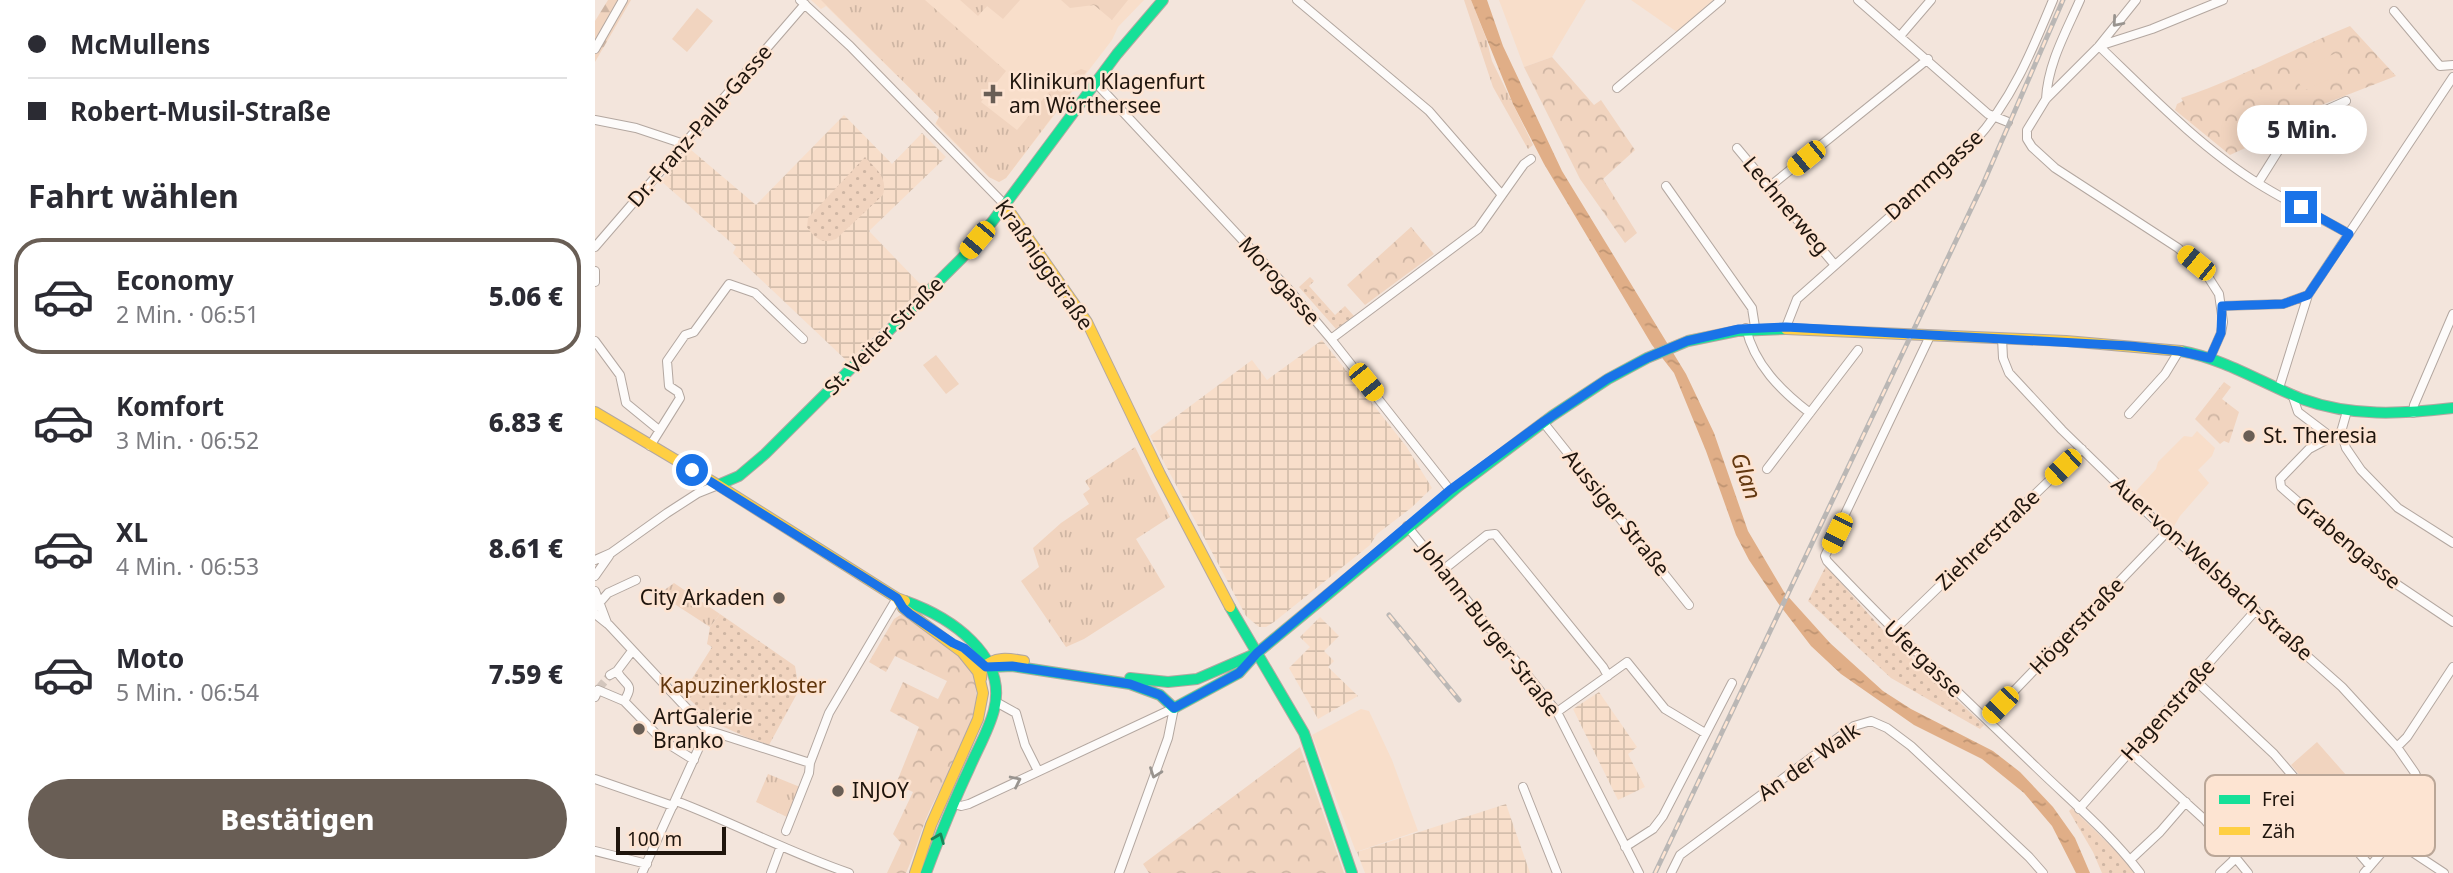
<!DOCTYPE html>
<html lang="de">
<meta charset="utf-8">
<style>
body{margin:0;font-family:"Noto Sans",sans-serif;background:#f2f2f3;color:#2b2b33;height:100vh;display:flex;flex-direction:column;font-size:26px;white-space:nowrap}
*{box-sizing:border-box;margin:0}
p{font-size:23px;color:#7c7c81}
.icon{flex:none;width:38px;height:38px;fill:none;stroke:currentColor;stroke-width:2;stroke-linecap:round;stroke-linejoin:round}
.map{position:relative;flex:1;overflow:hidden}
.drawer{display:flex;flex-direction:column;background:#fff;width:595px}
.drawer>*{flex:none}
.hud{display:grid;align-content:center;height:154px;padding:0 28px;background:#fff}
.scale{position:absolute;left:21px;bottom:18px;width:110px;box-sizing:border-box;padding-left:7px;border:4px solid #1f150d;border-top:0;font-size:19px;line-height:24px;white-space:nowrap;color:#1f150d;-webkit-text-stroke:5px #fde4d2;paint-order:stroke}
.end{position:absolute;width:32px;height:32px;margin:-16px;border:9px solid #1a73e8;background:#fff;box-shadow:0 0 0 4px #fff}
.from{border-radius:50%}
.bubble{position:absolute;height:49px;border-radius:24px;background:#fff;box-shadow:0 4px 18px #0003;font-size:23px;font-weight:800;line-height:49px;text-align:center}
.car{position:absolute;width:21px;height:42px;margin:-21px -10px;border-radius:9px;box-shadow:0 0 5px 2px #0007;background:linear-gradient(#f5c518 24%,#345 0 40%,#f5c518 0 76%,#345 0 86%,#f5c518 0)}
.hud b{display:flex;align-items:center;gap:24px;height:66px;font-size:26px}
.hud b+b{border-top:2px solid #e1e1e2}
.hud i{width:18px;height:18px;background:#2b2b33}
ul{padding:0;list-style:none}
li{display:flex;align-items:center;gap:21px;height:116px;margin:0 14px 10px;padding:0 14px;border:4px solid transparent;border-radius:28px}
li div{flex:1}
li b{display:block;font-size:26px}
li em{font-style:normal;font-weight:800}
li.on{border-color:#695e55}
li>.icon{width:63px;height:63px;stroke-width:1.5}
h2{padding:0 28px;font-size:32px;line-height:84px}
.button{display:flex;gap:14px;margin-top:auto;padding:14px 28px}
.button a{flex:1;height:80px;border-radius:42px;background:#695e55;color:#fff;font-size:28px;font-weight:800;line-height:80px;text-align:center}
main{display:flex;flex:1;min-height:0}
.map>svg:first-child{display:block}
.built{fill:#f8deca}
.industrial{fill:url(#industrial-grid)}
.grass{fill:url(#grass-tufts)}
.forest{fill:url(#forest-firs)}
.park{fill:url(#park-crowns)}
.garden{fill:url(#garden-dots)}
.pitch{fill:#f1d4bf}
.water{fill:url(#water-ripples)}
.lines{fill:none;stroke-linecap:round;stroke-linejoin:round}
.street-tunnel{stroke:#d3c6bd;stroke-width:8;stroke-dasharray:8 4;stroke-linecap:butt}
.street-casing{stroke:#b3a7a0;stroke-width:10}
.fast-casing{stroke:#b3a7a0;stroke-width:12}
.slow-casing{stroke:#b3a7a0;stroke-width:12}
.street{stroke:#fdfbfa;stroke-width:8}
.fast{stroke:#16e098;stroke-width:10}
.slow{stroke:#ffcf43;stroke-width:10}
.rail-casing{stroke:#bab7b5;stroke-width:5}
.rail{stroke:#fde4d2;stroke-width:2.5;stroke-dasharray:8;stroke-linecap:butt}
.oneway{stroke:#99948f}
.oneway2{stroke:#1a8559}
.route{stroke:#1a73e8;stroke-width:9}
.poi-dot{fill:#695e55;stroke:#fde4d2;stroke-width:2.5}
.labels{text-anchor:middle;stroke-width:5;stroke-linejoin:round;paint-order:stroke}
.poi-label{font-size:21px;fill:#1f150d;stroke:#fde4d2;text-anchor:start}
.street-label{font-size:21px;fill:#1f150d;stroke:#fde4d2}
.park-label{font-size:21px;fill:#60350c;stroke:#fde4d2}
.water-label{font-size:23px;font-style:italic;fill:#643911;stroke:#fde4d2}
.key{fill:#fde4d2;stroke:#baa697;stroke-width:2}
.key-label{font-size:19px;fill:#1f150d}
</style>
<main>
<section class="drawer">
<div class="hud">
<b><i class="from"></i>McMullens</b>
<b><i></i>Robert-Musil-Straße</b>
</div>
<h2>Fahrt wählen</h2>
<ul>
<li class="on"><svg class="icon" aria-label="car" viewBox="0 0 24 24"><path d="M5 17H2v-5l4-1 3-4h7l3 4 3 1v5h-3M9 17h6M6 11h13"/><circle cx="7" cy="17" r="2"/><circle cx="17" cy="17" r="2"/></svg><div><b>Economy</b><p>2 Min. · 06:51</p></div><em>5.06 €</em></li>
<li><svg class="icon" aria-label="car" viewBox="0 0 24 24"><path d="M5 17H2v-5l4-1 3-4h7l3 4 3 1v5h-3M9 17h6M6 11h13"/><circle cx="7" cy="17" r="2"/><circle cx="17" cy="17" r="2"/></svg><div><b>Komfort</b><p>3 Min. · 06:52</p></div><em>6.83 €</em></li>
<li><svg class="icon" aria-label="car" viewBox="0 0 24 24"><path d="M5 17H2v-5l4-1 3-4h7l3 4 3 1v5h-3M9 17h6M6 11h13"/><circle cx="7" cy="17" r="2"/><circle cx="17" cy="17" r="2"/></svg><div><b>XL</b><p>4 Min. · 06:53</p></div><em>8.61 €</em></li>
<li><svg class="icon" aria-label="car" viewBox="0 0 24 24"><path d="M5 17H2v-5l4-1 3-4h7l3 4 3 1v5h-3M9 17h6M6 11h13"/><circle cx="7" cy="17" r="2"/><circle cx="17" cy="17" r="2"/></svg><div><b>Moto</b><p>5 Min. · 06:54</p></div><em>7.59 €</em></li>
</ul>
<div class="button"><a>Bestätigen</a></div>
</section>
<div class="map">
<svg width="1858" height="873" viewBox="0 0 1858 873">
<defs>
<pattern id="industrial-grid" width="8" height="8" patternUnits="userSpaceOnUse" patternTransform="scale(1.75)"><rect width="8" height="8" fill="#f8deca"/><path d="M0 4h8M4 0v8" fill="none" stroke="#d4beac"/></pattern>
<pattern id="grass-tufts" width="24" height="20" patternUnits="userSpaceOnUse" patternTransform="scale(1.75)"><rect width="24" height="20" fill="#f1d4bf"/><path d="M3 7l-1-3M5 7V3M7 7l1-3M15 17l-1-3M17 17v-4M19 17l1-3" fill="none" stroke="#ceb5a3"/></pattern>
<pattern id="forest-firs" width="22" height="20" patternUnits="userSpaceOnUse" patternTransform="scale(1.75)"><rect width="22" height="20" fill="#f1d4bf"/><path d="M5 1l3.5 6h-7zM16 11l3.5 6h-7z" fill="#ceb5a3"/></pattern>
<pattern id="park-crowns" width="20" height="18" patternUnits="userSpaceOnUse" patternTransform="scale(1.75)"><rect width="20" height="18" fill="#f1d4bf"/><path d="M2 6a3 3 0 1 1 6 0M12 15a3 3 0 1 1 6 0" fill="none" stroke="#ceb5a3"/></pattern>
<pattern id="garden-dots" width="8" height="8" patternUnits="userSpaceOnUse" patternTransform="scale(1.75)"><rect width="8" height="8" fill="#f1d4bf"/><path d="M2 2h.1M6 6h.1" fill="none" stroke="#ceb5a3" stroke-width="1.8" stroke-linecap="round"/></pattern>
<pattern id="water-ripples" width="26" height="14" patternUnits="userSpaceOnUse" patternTransform="scale(1.75)"><rect width="26" height="14" fill="#e0ae87"/><path d="M2 4q2-2 4 0t4 0M15 11q2-2 4 0t4 0" fill="none" stroke="#c09573"/></pattern>
</defs>
<rect width="100%" height="100%" fill="#f3e5dc"/>
<!-- built -->
<path class="built" d="M216 0H549L523 27 517 40 411 178 404 182 394 177 340 124 344 117 231 6 226 9Z
M904 0H991L957 57 929 67Z
M1036 0H1118L1082 32Z
M1602 431 1620 448 1617 456 1603 470 1614 483 1585 516 1578 528 1541 491 1561 469 1563 462 1589 436 1597 437Z
M766 709 774 711 797 760 823 831 761 852 717 735Z"/>
<!-- industrial -->
<path class="industrial" d="M249 115 297 164 327 133 351 157 274 231 328 287 253 362 138 253 141 247 66 181 95 149 161 205Z
M727 340 811 446 837 488 816 508 782 534 775 545 679 622 671 627H664L651 616 555 436 657 360 672 380Z
M725 617 744 636 729 651 739 661 733 667 763 696 723 719 694 668 715 647 705 637Z
M1004 692 1042 747 1033 754 1050 787 1023 800 978 709Z
M911 804 935 873H770L762 852Z"/>
<!-- grass -->
<path class="grass" d="M226 0H330L411 71 386 102 422 130 463 81 486 69 492 71 411 178 404 182 394 177 341 123 344 117Z
M365 0H425L408 19 392 6 383 16Z
M869 0H876L891 38 897 61 938 145 933 149 898 87Z
M540 447 575 517 541 539 570 587 489 639 471 647 426 581 444 567 438 548 466 523 494 504 488 494 495 489 490 481Z
M79 583 125 614 115 627 64 594Z
M173 774 205 787 192 817 161 802Z"/>
<!-- forest -->
<path class="forest" d="M13 0H36L0 62V21Z"/>
<!-- park -->
<path class="park" d="M466 0H533L517 20 499 5 475 8Z
M1755 26 1801 76 1698 116 1685 132 1635 155 1580 110 1582 104 1588 101 1586 98C1644 79 1698 49 1755 26Z
M957 57 999 105 1006 100 1040 150 1008 179 1042 233 1030 243 985 179 929 67Z
M816 227 839 254 770 305 752 285Z
M1629 382 1636 387 1627 399 1644 412 1634 443 1629 441 1625 444 1600 419Z
M307 614C323 624 366 653 375 667 399 703 349 778 334 812 325 832 320 853 311 873H292L306 843 298 834 318 792 301 784 324 727 295 711 308 682 343 699 352 681 300 656 291 672 274 662 299 619Z
M705 747 749 873H554L548 864Z"/>
<!-- garden -->
<path class="garden" d="M270 157C281 169 293 177 288 195L241 239C227 244 220 239 212 227L213 218Z
M715 277 719 281 714 286 740 315 750 306 759 316 741 329 704 287Z
M1231 566 1294 637 1389 725 1385 729 1296 678 1213 601Z
M125 614 200 666 204 690 174 745 153 738 118 722 88 693 117 647 112 644 115 627Z
M1477 808 1530 860 1540 873H1507L1498 852 1474 811Z"/>
<!-- pitch -->
<path class="pitch" d="M102 8 118 21 92 52 77 39Z
M1741 53 1750 72 1708 91 1699 72Z
M341 355 364 384 351 394 328 365Z
M1722 742 1759 784 1732 807 1696 765Z"/>
<!-- water -->
<path class="water" d="M876 0H892L908 46 967 171 1091 374 1119 433 1153 531 1189 592 1235 643 1288 691 1316 709 1398 751 1425 772 1458 807 1480 838 1495 873H1481L1457 826 1429 793 1387 759 1319 725 1246 674 1216 646 1183 603 1154 560 1141 535 1111 451 1079 373 1057 345 949 164 918 104Z"/>
<g class="lines">
<!-- street-tunnel -->
<path class="street-tunnel" d="M4 688 15 675"/>
<defs>
<path id="street" d="M205 0 255 46 410 205
M702 0 834 111 907 195 883 229 736 339
M1263 0 1393 114 1413 122
M1799 11 1845 66 1858 65
M1306 35 1336 0
M1504 46C1553 93 1606 148 1664 184 1693 202 1724 217 1754 234
M1504 46 1541 0
M0 49 28 0
M501 83 696 292 736 339 855 490
M1022 88 1126 0
M1451 99C1453 63 1471 32 1485 0
M0 120 41 128 89 144
M1142 148 1239 264
M1663 183 1700 124 1751 101
M1071 186 1157 308 1160 327
M1174 187 1333 59
M907 195 929 164 936 159
M0 247 210 4
M0 271V282
M1627 306 1688 304 1713 295
M1191 327 1202 299 1378 143C1416 102 1437 51 1458 0
M1151 328C1159 364 1186 391 1215 413
M1335 336 1230 556 1232 561C1299 632 1370 699 1441 767 1476 801 1516 834 1545 873
M1407 338 1408 358 1414 373 1467 430 1572 532 1747 687 1802 747 1820 773 1828 792 1825 808 1769 873
M0 341 25 375 31 403 64 430
M1615 358 1626 333 1628 322 1624 294 1610 272 1583 248 1460 168 1437 147 1432 139V130L1451 99 1504 46 1557 29 1628 0
M1684 388 1713 295 1858 77
M1697 394 1703 412 1736 437
M1752 411 1746 432 1751 448 1766 470 1803 508 1858 543
M1818 413 1819 405 1858 314
M1534 414 1570 374 1584 351
M948 422 1094 605
M1746 432 1714 449 1685 479 1686 487 1785 573 1858 622
M55 446 85 398 83 392 74 386 72 361 90 335 99 332 134 284 160 293 208 339
M1172 469 1263 350
M812 526 962 712 1044 873
M0 560 16 553 72 513 103 493 123 485
M848 570 892 535 900 534 1008 667 1013 676
M0 576 14 556
M0 591 12 623
M0 608 13 593 41 580
M0 614 14 625 112 730 215 763
M1298 631 1487 449
M22 671C29 686 41 682 29 701
M15 675 22 671 37 651
M1600 680 1679 754 1775 866
M0 697 3 690 29 701
M29 701 67 740 99 760
M401 702 421 713 430 745 443 771
M962 712 1032 662 1070 709 1110 733
M1392 719 1572 532
M1802 747 1812 737 1858 667
M1535 752 1610 820 1653 873
M0 779 78 806
M928 787 962 873
M81 801C139 823 195 853 254 873
M359 804 366 806 374 804 579 708
M1484 809 1661 610
M191 831 214 773 215 763 234 713 302 598
M1799 840 1849 873
M1030 847 1058 829 1068 816 1137 683
M0 851 52 864
M1535 860 1565 832 1591 802
M47 873 112 730
M176 873 186 846
M524 873 573 738 579 708
M1076 873 1085 855 1259 726 1276 721 1292 728 1316 746 1434 857 1448 873
M1625 873 1641 858"/>
<path id="fast" d="M1586 351C1630 359 1667 383 1707 399 1756 417 1807 414 1858 408
M123 485 144 476 170 454 367 258 397 222 522 54 568 0
M310 601C355 617 413 655 399 710 394 730 382 750 374 769 358 803 344 838 331 873
M635 607 709 733 757 873
M397 667 417 666 535 684 565 695 579 708 644 673 662 653 864 486 957 416 1013 379 1052 358 1093 341 1142 331 1191 329
M535 678 573 682 602 679 662 653"/>
<path id="slow" d="M410 205 492 322 565 474 635 607
M1191 329 1471 341 1586 351
M0 412 123 485 302 598 310 601
M302 598 308 608 367 652 383 672 388 693 383 719 336 825 320 873
M386 679 387 668C400 656 413 658 429 661"/>
</defs>
<!-- street casing -->
<use href="#street" class="street-casing"/>
<!-- fast casing -->
<use href="#fast" class="fast-casing"/>
<!-- slow casing -->
<use href="#slow" class="slow-casing"/>
<!-- street -->
<use href="#street" class="street"/>
<!-- fast -->
<use href="#fast" class="fast"/>
<!-- slow -->
<use href="#slow" class="slow"/>
<defs>
<path id="rail" d="M794 615 864 700
M1060 873 1388 184 1468 0"/>
</defs>
<!-- rail casing -->
<use href="#rail" class="rail-casing"/>
<!-- rail -->
<use href="#rail" class="rail"/>
</g>
<!-- one-way arrows -->
<defs><path id="oneway-chevron" d="M-2-3.5L2.5 0L-2 3.5" fill="none" stroke-width="1.6" stroke-linecap="round" stroke-linejoin="round" transform="scale(1.75)"/></defs>
<g class="oneway">
<use href="#oneway-chevron" transform="translate(1522 22) rotate(131)"/>
<use href="#oneway-chevron" transform="translate(560 773) rotate(110)"/>
<use href="#oneway-chevron" transform="translate(421 781) rotate(-26)"/>
</g>
<use class="oneway2" href="#oneway-chevron" transform="translate(344 838) rotate(-68)"/>
<g class="lines">
<!-- route -->
<path class="route" d="M97 470 302 598 308 608 315 614 358 643 369 648 391 667 417 666 535 684 565 695 579 708 644 673 662 653 855 490 948 422 1012 379 1052 358 1092 341 1144 329 1191 327 1535 346 1584 351 1615 358 1626 333 1627 306 1688 304 1713 295 1754 234 1706 207"/>
</g>
<!-- markers -->
<g class="poi-dot">
<path d="M394.5 83.5h7v7h7v7h-7v7h-7v-7h-7v-7h7z"/>
<circle cx="1654" cy="436" r="7"/>
<circle cx="184" cy="598" r="7"/>
<circle cx="44" cy="729" r="7"/>
<circle cx="243" cy="791" r="7"/>
</g>
<g class="labels">
<!-- poi labels -->
<g class="poi-label">
<text x="414" y="89">Klinikum Klagenfurt<tspan x="414" dy="24">am Wörthersee</tspan></text>
<text x="1668" y="443">St. Theresia</text>
<text x="170" y="605" text-anchor="end">City Arkaden</text>
<text x="58" y="724">ArtGalerie<tspan x="58" dy="24">Branko</tspan></text>
<text x="257" y="798">INJOY</text>
</g>
<!-- street labels -->
<g class="street-label">
<text transform="translate(105 126) rotate(-49)" y="7">Dr.-Franz-Palla-Gasse</text>
<text transform="translate(1339 175) rotate(-42)" y="7">Dammgasse</text>
<text transform="translate(1191 206) rotate(50)" y="7">Lechnerweg</text>
<text transform="translate(449 265) rotate(55)" y="7">Kraßniggstraße</text>
<text transform="translate(684 281) rotate(48)" y="7">Morogasse</text>
<text transform="translate(289 336) rotate(-45)" y="7">St. Veiter Straße</text>
<text transform="translate(1021 513) rotate(51)" y="7">Aussiger Straße</text>
<text transform="translate(1393 540) rotate(-44)" y="7">Ziehrerstraße</text>
<text transform="translate(1753 543) rotate(40)" y="7">Grabengasse</text>
<text transform="translate(1617 569) rotate(42)" y="7">Auer-von-Welsbach-Straße</text>
<text transform="translate(1482 626) rotate(-46)" y="7">Högerstraße</text>
<text transform="translate(894 629) rotate(52)" y="7">Johann-Burger-Straße</text>
<text transform="translate(1328 659) rotate(44)" y="7">Ufergasse</text>
<text transform="translate(1573 710) rotate(-48)" y="7">Hagenstraße</text>
<text transform="translate(1214 762) rotate(-35)" y="7">An der Walk</text>
</g>
<!-- park labels -->
<g class="park-label">
<text x="148" y="693">Kapuzinerkloster</text>
</g>
<!-- water labels -->
<g class="water-label">
<text transform="translate(1151 476) rotate(70)" y="8">Glan</text>
</g>
</g>
<!-- legend -->
<rect x="1610" y="775" width="230" height="81" rx="10" class="key"/>
<rect x="1624" y="795" width="31" height="9" fill="#16e098"/>
<rect x="1624" y="827" width="31" height="8" fill="#ffcf43"/>
<g class="key-label">
<text x="1667" y="806">Frei</text>
<text x="1667" y="838">Zäh</text>
</g>
</svg>
<div class="scale">100 m</div>
<i class="end from" style="left:97px;top:470px"></i>
<i class="end" style="left:1706px;top:207px"></i>
<div class="bubble" style="left:1642px;top:105px;width:130px">5 Min.</div>
<i class="car" style="left:1211px;top:158px;rotate:231deg"></i>
<i class="car" style="left:382px;top:240px;rotate:220deg"></i>
<i class="car" style="left:1601px;top:263px;rotate:309deg"></i>
<i class="car" style="left:771px;top:382px;rotate:141deg"></i>
<i class="car" style="left:1468px;top:467px;rotate:226deg"></i>
<i class="car" style="left:1242px;top:533px;rotate:206deg"></i>
<i class="car" style="left:1405px;top:705px;rotate:224deg"></i>
</div>
</main>
